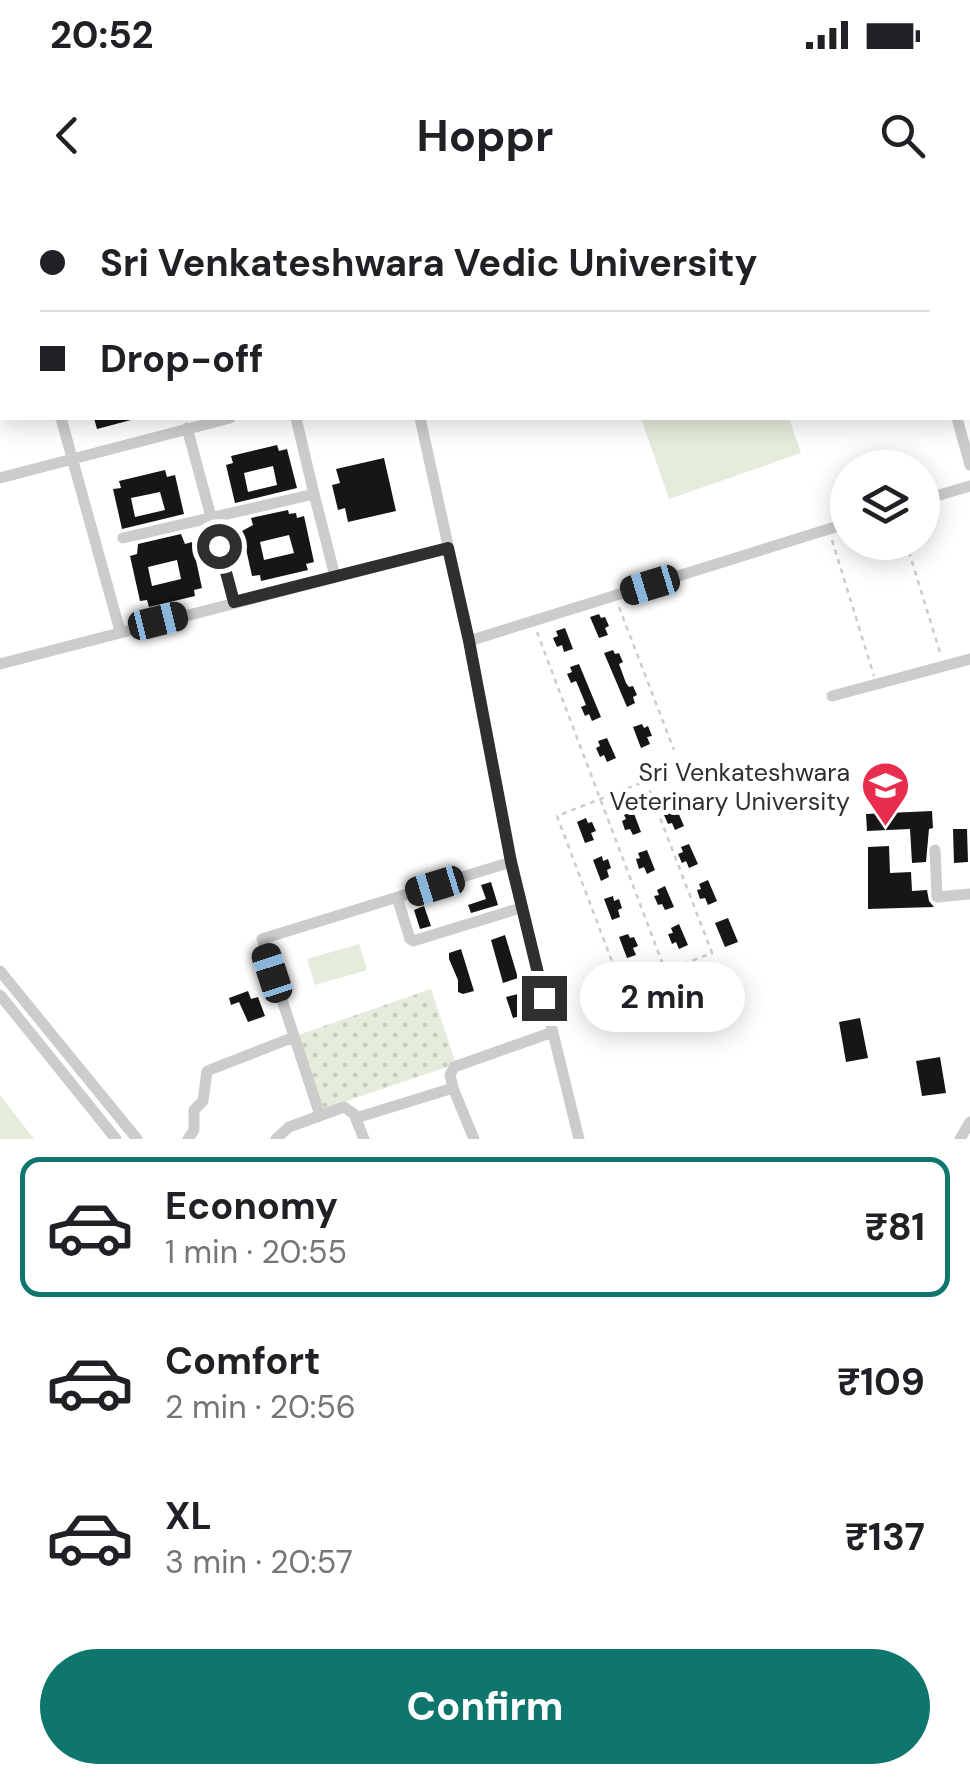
<!DOCTYPE html>
<meta charset="utf-8">
<style>
body{margin:0;font-family:"DM Sans",sans-serif;background:#f2f2f2;color:#202124;height:100vh;display:flex;flex-direction:column;font-size:38px;white-space:nowrap}
*{box-sizing:border-box;margin:0}
p{font-size:32px;color:#757577}
.icon{flex:none;width:55px;height:55px;fill:none;stroke:currentColor;stroke-width:2;stroke-linecap:round;stroke-linejoin:round}
.map{position:relative;height:939px;overflow:hidden}
.sheet{display:flex;flex-direction:column;background:#fff;flex:1}
.sheet>*{flex:none}
.top-card{position:absolute;left:0px;top:0px;width:970px;height:220px;box-shadow:0 5px 25px #0003;display:grid;align-content:center;height:220px;padding:0 40px;background:#fff}
.buttons{position:absolute;left:830px;top:250px;display:grid;gap:20px}
.buttons a{display:grid;place-items:center;width:110px;height:110px;border-radius:50%;background:#fff;box-shadow:0 5px 25px #0003;font-size:50px}
.end{position:absolute;width:45px;height:45px;margin:-22px;border:12px solid #2f2f2f;background:#fff;box-shadow:0 0 0 5px #fff}
.from{border-radius:50%}
.bubble{position:absolute;height:70px;border-radius:35px;background:#fff;box-shadow:0 5px 25px #0003;font-size:32px;font-weight:700;line-height:70px;text-align:center}
.car{position:absolute;width:30px;height:60px;margin:-30px -15px;border-radius:12px;box-shadow:0 0 8px 2px #0007;background:linear-gradient(#222 24%,#8ab4d8 0 40%,#222 0 76%,#8ab4d8 0 86%,#222 0)}
.top-card b{display:flex;align-items:center;gap:35px;height:95px;font-size:38px}
.top-card b+b{border-top:2px solid #e0e0e0}
.top-card i{width:25px;height:25px;background:#202124}
ul{padding:18px 0 0;list-style:none}
li{display:flex;align-items:center;gap:30px;height:140px;margin:0 20px 15px;padding:0 20px;border:5px solid transparent;border-radius:20px}
li div{flex:1}
li b{display:block;font-size:38px}
li em{font-style:normal;font-weight:700}
li.current{border-color:#0f766e}
li>.icon{width:90px;height:90px;stroke-width:1.5}
.cta{display:flex;gap:20px;margin-top:auto;padding:20px 40px}
.cta a{flex:1;height:115px;border-radius:60px;background:#0f766e;color:#fff;font-size:40px;font-weight:700;line-height:115px;text-align:center}
.status{display:flex;justify-content:space-between;align-items:center;height:70px;padding:0 50px;background:#fff;direction:ltr}
.status svg{height:28px;fill:currentColor}
header{display:flex;justify-content:space-between;align-items:center;height:130px;padding:0 40px;background:#fff;font-size:45px;font-weight:700}
.map>svg:first-child{display:block}
.grass{fill:#e6ecdc}
.park{fill:url(#park-dots)}
.building{fill:#161616;fill-rule:evenodd}
.lines{fill:none;stroke-linecap:round;stroke-linejoin:round}
.path{stroke:#ccc;stroke-width:2.5;stroke-dasharray:5 5;stroke-linecap:butt}
.minor{stroke:#ccc;stroke-width:11}
.route{stroke:#2f2f2f;stroke-width:12}
.labels{text-anchor:middle;stroke-width:10;stroke-linejoin:round;paint-order:stroke}
.poi-label{font-size:25px;fill:#2f2f2f;stroke:#fff;text-anchor:end}
</style>
<div class="status"><b>20:52</b><svg viewBox="0 0 49 12"><path d="M0 12V9h3v3zM5 12V6h3v6zM10 12V3h3v9zM15 12V0h3v12zM26 1h20v11H26zM47 4h2v5h-2z"/></svg></div>
<header><svg class="icon" aria-label="back" viewBox="0 0 24 24"><path d="M15 5l-7 7 7 7"/></svg>Hoppr<svg class="icon" aria-label="search" viewBox="0 0 24 24"><circle cx="10" cy="10" r="6"/><path d="M15 15l6 6"/></svg></header>
<div class="map">
<svg width="970" height="939" viewBox="0 0 970 939">
<defs>
<pattern id="park-dots" width="8" height="8" patternUnits="userSpaceOnUse" patternTransform="scale(2.5)"><rect width="8" height="8" fill="#e6ecdc"/><path d="M2 2h.1M6 6h.1" fill="none" stroke="#c6cbbd" stroke-width="1.8" stroke-linecap="round"/></pattern>
</defs>
<rect width="100%" height="100%" fill="#fff"/>
<!-- grass -->
<path class="grass" d="M641 218H789L801 253 669 299Z
M359 744 367 770 315 785 307 759Z
M0 895 34 939H0Z"/>
<!-- park -->
<path class="park" d="M431 789 456 864 323 909 298 835Z"/>
<!-- building -->
<path class="building" d="M94 218H130L131 220 97 229Z
M277 245 279 251 287 249 297 288 235 303 226 265 233 263 231 256ZM273 266 277 285 248 292 244 273Z
M384 258 396 311 348 322 345 308 338 310 332 285 340 283 336 269Z
M165 270 167 277 175 275 184 314 122 329 113 289 121 288 119 281ZM160 292 165 310 135 317 131 298Z
M288 310 289 314 296 313 297 318 304 316 314 362 306 364 308 370 261 381 260 375 252 376 242 331 253 325 251 318ZM289 335 294 353 264 360 260 342Z
M181 334 185 344 192 342 202 388 194 390 195 396 149 407 147 400 140 401 130 356 137 354 138 344ZM177 360 181 379 152 386 148 367Z
M599 414 601 418 605 417 609 426 605 428 608 435 599 438 590 417Z
M565 428 573 449 564 452 562 445 557 447 553 438 558 436 556 431Z
M613 450 615 454 619 453 623 462 619 464 626 483 629 487 633 486 637 495 633 497 635 503 627 507 604 453Z
M579 464 601 517 592 521 589 514 585 516 581 507 586 505 579 488 576 481 571 483 567 474 572 472 570 467Z
M642 524 644 528 648 526 652 536 647 537 650 544 641 548 633 527Z
M607 538 616 558 607 562 604 555 600 557 596 548 600 546 598 541Z
M675 605 684 626 675 630 672 623 668 624 664 615 669 614 667 609Z
M633 611 641 632 633 635 630 629 625 630 622 621 626 619 624 615Z
M932 611 933 628 929 629 926 662 912 663 910 629 867 631 866 614Z
M586 618 588 623 592 622 596 631 591 633 594 640 585 643 577 622Z
M953 629H967L968 662 954 663Z
M689 644 698 664 689 668 686 661 682 663 678 654 683 652 681 647Z
M889 646 890 673 911 672 912 691 927 690 929 701 934 707 868 709V647Z
M647 650 655 670 647 674 644 667 639 669 636 659 640 658 638 653Z
M602 656 603 661 608 659 611 668 607 670 609 677 601 681 593 660Z
M708 680 717 701 708 705 705 698 700 699 697 690 701 689 699 684Z
M491 682 498 705 471 713 468 705 486 699 481 685Z
M665 686 674 707 665 710 662 704 658 705 654 696 659 695 657 690Z
M613 696 614 701 619 699 622 708 618 710 620 717 612 720 604 699Z
M424 706 431 726 420 729 414 710Z
M728 718 738 742 725 747 715 723Z
M679 724 688 745 679 749 676 742 672 744 668 734 673 733 671 728Z
M628 734 630 738 634 737 638 746 633 748 636 755 627 758 619 737Z
M505 735 518 778 503 783 491 740Z
M461 749 474 791 463 794 458 792V780L449 759V753Z
M248 791 251 799 258 797 265 816 248 822 239 802 231 805 229 798Z
M518 794 524 815 513 818 506 797Z
M860 818 868 858 846 862 839 822Z
M940 857 946 893 922 896 916 861Z"/>
<g class="lines">
<!-- path -->
<path class="path" d="M832 340 874 476
M906 342 941 456
M619 407 674 550
M537 432 665 770
M646 581 712 753 622 788 557 616Z"/>
<!-- minor -->
<path class="minor" d="M0 0 2 8
M371 0 372 2
M897 0 898 2
M264 2 273 0
M968 19 970 18
M0 77 2 76
M61 218 120 431
M420 218 469 441 511 662 579 939
M957 218 970 265
M187 228 234 402
M0 278 230 218
M314 294 335 376
M922 300 970 286
M123 338 314 294 296 218
M469 441 848 323
M0 464 448 348
M832 496 970 459
M935 650 937 697 970 694
M397 697 410 739 413 741 514 710
M0 771 137 939
M0 795 116 939
M453 888 450 875 454 867 553 832
M320 915 262 739 511 662
M356 918 453 888 474 939
M188 939 194 930V910L203 901 207 871 294 837
M276 939 289 927 344 907 354 914 364 939
M960 939 970 922"/>
</g>
<g class="lines">
<!-- route -->
<path class="route" d="M219 346 234 402 448 348 469 441 511 662 544 798"/>
</g>
<!-- icons -->
<defs>
<symbol id="university-pin" viewBox="-11 -11 22 30"><path d="M0 17L-7.5 6A9.5 9.5 0 1 1 7.5 6Z" fill="#e92d4c" stroke="#fff"/><path d="M0-5L7-2L0 1L-7-2ZM-4 1L0 2.5L4 1V4Q0 6-4 4Z" fill="#fff"/></symbol>
</defs>
<g fill-rule="evenodd">
<use href="#university-pin" x="858" y="558" width="55" height="75"/>
</g>
<g class="labels">
<!-- poi labels -->
<g class="poi-label">
<text x="850" y="581">Sri Venkateshwara<tspan x="850" dy="29">Veterinary University</tspan></text>
</g>
</g>
</svg>
<div class="buttons">
<a><svg class="icon" aria-label="layers" viewBox="0 0 24 24"><path d="M12 4l9 5-9 5-9-5zM3 14l9 5 9-5"/></svg></a>
</div>
<i class="end from" style="left:219px;top:346px"></i>
<i class="end" style="left:544px;top:798px"></i>
<div class="bubble" style="left:580px;top:762px;width:165px">2 min</div>
<i class="car" style="left:650px;top:385px;rotate:253deg"></i>
<i class="car" style="left:158px;top:421px;rotate:76deg"></i>
<i class="car" style="left:435px;top:686px;rotate:253deg"></i>
<i class="car" style="left:272px;top:773px;rotate:342deg"></i>
<div class="top-card">
<b><i class="from"></i>Sri Venkateshwara Vedic University</b>
<b><i></i>Drop-off</b>
</div>
</div>
<section class="sheet">
<ul>
<li class="current"><svg class="icon" aria-label="car" viewBox="0 0 24 24"><path d="M5 17H2v-5l4-1 3-4h7l3 4 3 1v5h-3M9 17h6M6 11h13"/><circle cx="7" cy="17" r="2"/><circle cx="17" cy="17" r="2"/></svg><div><b>Economy</b><p>1 min · 20:55</p></div><em>₹81</em></li>
<li><svg class="icon" aria-label="car" viewBox="0 0 24 24"><path d="M5 17H2v-5l4-1 3-4h7l3 4 3 1v5h-3M9 17h6M6 11h13"/><circle cx="7" cy="17" r="2"/><circle cx="17" cy="17" r="2"/></svg><div><b>Comfort</b><p>2 min · 20:56</p></div><em>₹109</em></li>
<li><svg class="icon" aria-label="car" viewBox="0 0 24 24"><path d="M5 17H2v-5l4-1 3-4h7l3 4 3 1v5h-3M9 17h6M6 11h13"/><circle cx="7" cy="17" r="2"/><circle cx="17" cy="17" r="2"/></svg><div><b>XL</b><p>3 min · 20:57</p></div><em>₹137</em></li>
</ul>
<div class="cta"><a>Confirm</a></div>
</section>
